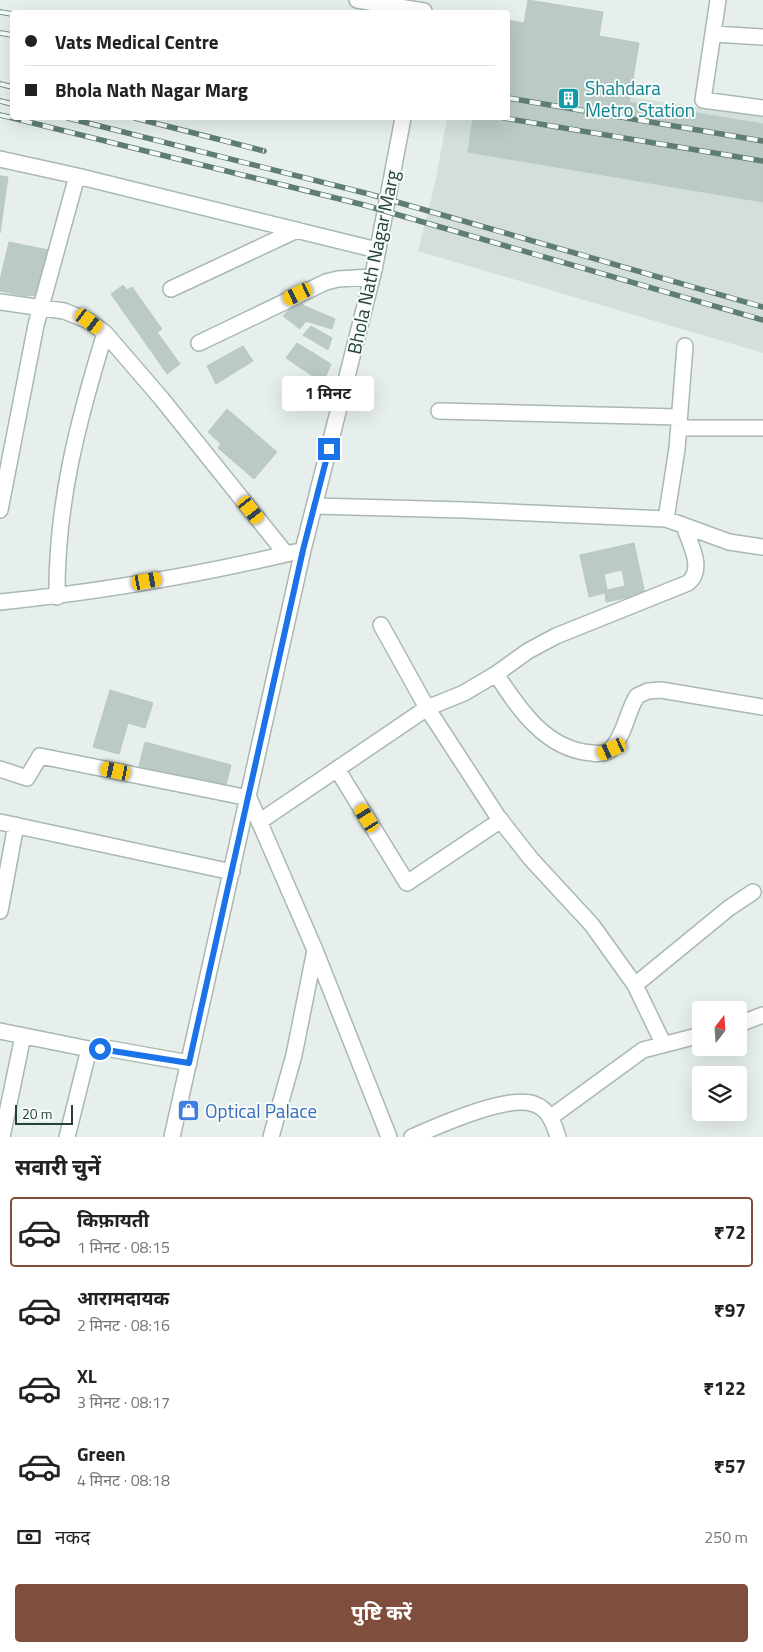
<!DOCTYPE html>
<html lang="hi">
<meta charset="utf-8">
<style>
body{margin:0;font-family:"Titillium Web","Noto Sans Devanagari",sans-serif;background:#f6f6f6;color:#222;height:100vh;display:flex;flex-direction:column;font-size:19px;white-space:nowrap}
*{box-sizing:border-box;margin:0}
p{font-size:16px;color:#767676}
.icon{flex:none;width:28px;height:28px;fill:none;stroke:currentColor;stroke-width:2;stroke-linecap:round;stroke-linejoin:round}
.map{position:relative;height:1137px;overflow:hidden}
.drawer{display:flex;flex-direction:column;background:#fff;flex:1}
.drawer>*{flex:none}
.guide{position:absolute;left:10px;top:10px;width:500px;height:110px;border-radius:5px;box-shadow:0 5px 20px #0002;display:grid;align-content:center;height:110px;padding:0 15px;background:#fff}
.needle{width:32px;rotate:17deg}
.fabs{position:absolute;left:692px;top:1001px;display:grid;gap:10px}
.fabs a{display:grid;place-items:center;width:55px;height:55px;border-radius:5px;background:#fff;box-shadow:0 5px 20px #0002;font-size:25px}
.scale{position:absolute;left:15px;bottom:12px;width:58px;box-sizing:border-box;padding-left:5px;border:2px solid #24423a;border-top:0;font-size:14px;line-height:18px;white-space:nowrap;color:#24423a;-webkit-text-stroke:4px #f7fbf9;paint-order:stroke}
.end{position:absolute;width:22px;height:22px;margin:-11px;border:6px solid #1a73e8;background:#fff;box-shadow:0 0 0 2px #fff}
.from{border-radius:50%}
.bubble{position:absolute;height:35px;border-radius:5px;background:#fff;box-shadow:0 5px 20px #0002;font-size:16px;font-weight:700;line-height:35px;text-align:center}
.car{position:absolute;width:15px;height:30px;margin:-15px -8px;border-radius:6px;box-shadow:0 0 4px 1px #0007;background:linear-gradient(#f5c518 24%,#345 0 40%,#f5c518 0 76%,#345 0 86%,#f5c518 0)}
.guide b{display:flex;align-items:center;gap:18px;height:48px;font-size:19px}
.guide b+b{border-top:1px solid #e0e0e0}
.guide i{width:12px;height:12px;background:#222}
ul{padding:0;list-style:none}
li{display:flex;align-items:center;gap:15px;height:70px;margin:0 10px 8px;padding:0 5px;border:2px solid transparent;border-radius:5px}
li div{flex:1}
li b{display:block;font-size:19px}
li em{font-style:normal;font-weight:700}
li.active{border-color:#804e3d}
li>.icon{width:45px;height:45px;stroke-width:1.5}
h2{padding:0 15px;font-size:22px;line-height:60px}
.pay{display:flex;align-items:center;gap:12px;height:55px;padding:0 15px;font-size:19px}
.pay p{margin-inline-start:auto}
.button{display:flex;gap:10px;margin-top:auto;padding:10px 15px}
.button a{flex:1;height:58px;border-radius:5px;background:#804e3d;color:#fff;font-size:20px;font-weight:700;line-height:58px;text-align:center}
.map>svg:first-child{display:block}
.built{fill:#d4dfda}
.building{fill:#bbcac4;stroke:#b8c9c2;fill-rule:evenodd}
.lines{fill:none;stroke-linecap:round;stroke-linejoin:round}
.minor-casing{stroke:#a8b8b2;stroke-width:18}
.minor{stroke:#fff;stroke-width:15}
.rail-casing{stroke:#5f7d75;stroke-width:5.5}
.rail{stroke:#f7fbf9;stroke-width:4;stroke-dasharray:11;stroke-linecap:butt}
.route{stroke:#1a73e8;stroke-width:6}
.labels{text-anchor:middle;stroke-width:4;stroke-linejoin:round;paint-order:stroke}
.culture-label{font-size:19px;fill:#0d838f;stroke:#f7fbf9;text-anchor:start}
.street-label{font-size:19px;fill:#24423a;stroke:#f7fbf9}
.shop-label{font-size:19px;fill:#366cbe;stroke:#f7fbf9;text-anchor:start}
</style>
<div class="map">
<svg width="763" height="1137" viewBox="0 0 763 1137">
<rect width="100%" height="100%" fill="#e6efeb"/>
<!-- built -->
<path class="built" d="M508 79 763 117V353L418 251 435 184 447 118H508Z"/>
<!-- building -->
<path class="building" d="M528 0 603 12 599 36 639 43 629 102 763 124V202L468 152 473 118H508V20L524 23Z
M0 176 8 177 0 233Z
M9 242 53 251 40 295 25 296 0 291V280Z
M123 285 127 290 132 287 162 329 157 332 180 364 167 374 111 294Z
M298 300 305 306 335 319 332 329 306 321 300 329 283 316Z
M311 326 332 338 328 350 303 335Z
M297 343 331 364 323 383 286 358Z
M243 346 253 361 216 384 207 366Z
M227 409 277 452 254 479 218 448 221 444 208 432Z
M634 543 645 594 606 602 605 593 589 597 580 555ZM622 570 625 586 607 590 604 574Z
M110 690 153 703 145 728 128 723 119 754 93 747Z
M145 742 231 765 225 789 139 766Z"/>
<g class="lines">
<defs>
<path id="minor" d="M357 0 424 11
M718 0 703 100 763 108
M713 34 763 37
M0 159 77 176 377 250
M171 289 297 230
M0 302 64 311 89 321 105 333 161 398 286 554
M199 343 326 282 338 279 372 277
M439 411 679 417
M679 428H763
M315 506 464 510 666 519 729 542 763 547
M0 510 36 325 77 176
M666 519 677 449 685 346
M57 597C56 504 78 421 105 333
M0 602C99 592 198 575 295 552
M381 625 427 708 498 817 531 859 592 925 635 985 663 1043
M496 674C519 709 546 750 592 753 599 754 608 754 613 747 625 733 627 712 637 696L648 691 661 690 763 707
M0 769 27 778 40 756 249 798 315 950 389 1137
M337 769 407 883 501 820
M0 822 232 872
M259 822 427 708 464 693 496 674 528 651 556 636 688 583C705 569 690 544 684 526
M0 911 16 825
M635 985 729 908 753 892
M739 1024 763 1015
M0 1031 89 1049H111L189 1063
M551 1117 643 1050 701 1035
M2 1137 23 1036
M67 1137 89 1049
M172 1137 303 550 374 270 403 118
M271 1137 294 1055 315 950
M412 1137C438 1126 508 1094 534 1104 549 1109 554 1124 558 1137"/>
</defs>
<!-- minor casing -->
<use href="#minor" class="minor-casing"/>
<!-- minor -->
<use href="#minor" class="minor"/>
<defs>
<path id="rail" d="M0 12 12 14
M0 33 12 35
M0 84 12 87
M508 98 763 141
M0 101 12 104
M0 115 364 205 763 320
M68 118 369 194 763 307
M135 118 264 151
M504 118 763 161"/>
</defs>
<!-- rail casing -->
<use href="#rail" class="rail-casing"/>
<!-- rail -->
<use href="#rail" class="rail"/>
</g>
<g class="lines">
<!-- route -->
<path class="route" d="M100 1049 189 1063 303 550 329 449"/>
</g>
<!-- icons -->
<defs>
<symbol id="building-square" viewBox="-11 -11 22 22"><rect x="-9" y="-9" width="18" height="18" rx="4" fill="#0f9aa8" stroke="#f7fbf9"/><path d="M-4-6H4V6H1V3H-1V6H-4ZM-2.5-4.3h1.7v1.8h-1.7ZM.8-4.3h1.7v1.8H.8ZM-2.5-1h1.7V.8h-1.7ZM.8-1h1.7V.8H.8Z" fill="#fff"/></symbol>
<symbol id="shop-square" viewBox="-11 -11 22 22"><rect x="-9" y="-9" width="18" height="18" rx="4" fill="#3f7fe0" stroke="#f7fbf9"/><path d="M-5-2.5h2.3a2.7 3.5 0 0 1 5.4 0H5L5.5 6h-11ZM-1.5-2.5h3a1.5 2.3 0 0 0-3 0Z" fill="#fff"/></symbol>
</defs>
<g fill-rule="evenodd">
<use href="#building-square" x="556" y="86" width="25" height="25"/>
<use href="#shop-square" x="176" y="1098" width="25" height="25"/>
</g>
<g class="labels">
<!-- culture labels -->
<g class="culture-label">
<text x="585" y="95">Shahdara<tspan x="585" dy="22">Metro Station</tspan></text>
</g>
<!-- street labels -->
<g class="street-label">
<text transform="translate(373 262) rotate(-78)" y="7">Bhola Nath Nagar Marg</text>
</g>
<!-- shop labels -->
<g class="shop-label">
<text x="205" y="1118">Optical Palace</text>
</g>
</g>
</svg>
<div class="fabs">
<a><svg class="needle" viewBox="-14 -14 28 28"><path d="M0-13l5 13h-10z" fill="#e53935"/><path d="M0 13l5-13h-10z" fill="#767676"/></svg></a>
<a><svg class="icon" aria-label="layers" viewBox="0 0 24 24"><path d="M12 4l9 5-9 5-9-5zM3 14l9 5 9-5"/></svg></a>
</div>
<div class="scale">20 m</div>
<i class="end from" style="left:100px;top:1049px"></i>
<i class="end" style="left:329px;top:449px"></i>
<div class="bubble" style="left:282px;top:376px;width:92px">1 मिनट</div>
<i class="car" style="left:298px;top:294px;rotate:244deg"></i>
<i class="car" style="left:89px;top:321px;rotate:127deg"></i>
<i class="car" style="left:251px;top:510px;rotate:141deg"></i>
<i class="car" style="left:147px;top:581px;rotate:80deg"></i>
<i class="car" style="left:612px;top:749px;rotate:245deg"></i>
<i class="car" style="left:116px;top:771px;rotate:282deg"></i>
<i class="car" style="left:367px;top:818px;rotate:328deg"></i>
<div class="guide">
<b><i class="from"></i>Vats Medical Centre</b>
<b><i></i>Bhola Nath Nagar Marg</b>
</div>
</div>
<section class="drawer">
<h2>सवारी चुनें</h2>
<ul>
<li class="active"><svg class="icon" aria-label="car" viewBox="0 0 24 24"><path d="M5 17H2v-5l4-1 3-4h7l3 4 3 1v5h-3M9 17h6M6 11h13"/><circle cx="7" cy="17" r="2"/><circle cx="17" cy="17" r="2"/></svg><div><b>किफ़ायती</b><p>1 मिनट · 08:15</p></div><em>₹72</em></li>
<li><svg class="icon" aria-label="car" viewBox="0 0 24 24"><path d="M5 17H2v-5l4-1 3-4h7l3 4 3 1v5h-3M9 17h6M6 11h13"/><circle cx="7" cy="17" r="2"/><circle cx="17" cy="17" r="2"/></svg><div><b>आरामदायक</b><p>2 मिनट · 08:16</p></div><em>₹97</em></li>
<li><svg class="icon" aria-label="car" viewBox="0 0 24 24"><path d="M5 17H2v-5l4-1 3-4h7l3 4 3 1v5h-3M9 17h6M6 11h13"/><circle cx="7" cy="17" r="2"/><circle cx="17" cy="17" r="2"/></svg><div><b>XL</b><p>3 मिनट · 08:17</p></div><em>₹122</em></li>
<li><svg class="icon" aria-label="car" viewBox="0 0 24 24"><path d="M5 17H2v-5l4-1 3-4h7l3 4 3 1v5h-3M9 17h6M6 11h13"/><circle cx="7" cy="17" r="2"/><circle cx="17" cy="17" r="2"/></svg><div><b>Green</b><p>4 मिनट · 08:18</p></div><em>₹57</em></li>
</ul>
<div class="pay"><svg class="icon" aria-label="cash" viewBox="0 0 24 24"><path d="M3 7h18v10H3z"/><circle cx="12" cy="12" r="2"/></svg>नकद<p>250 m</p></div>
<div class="button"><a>पुष्टि करें</a></div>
</section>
